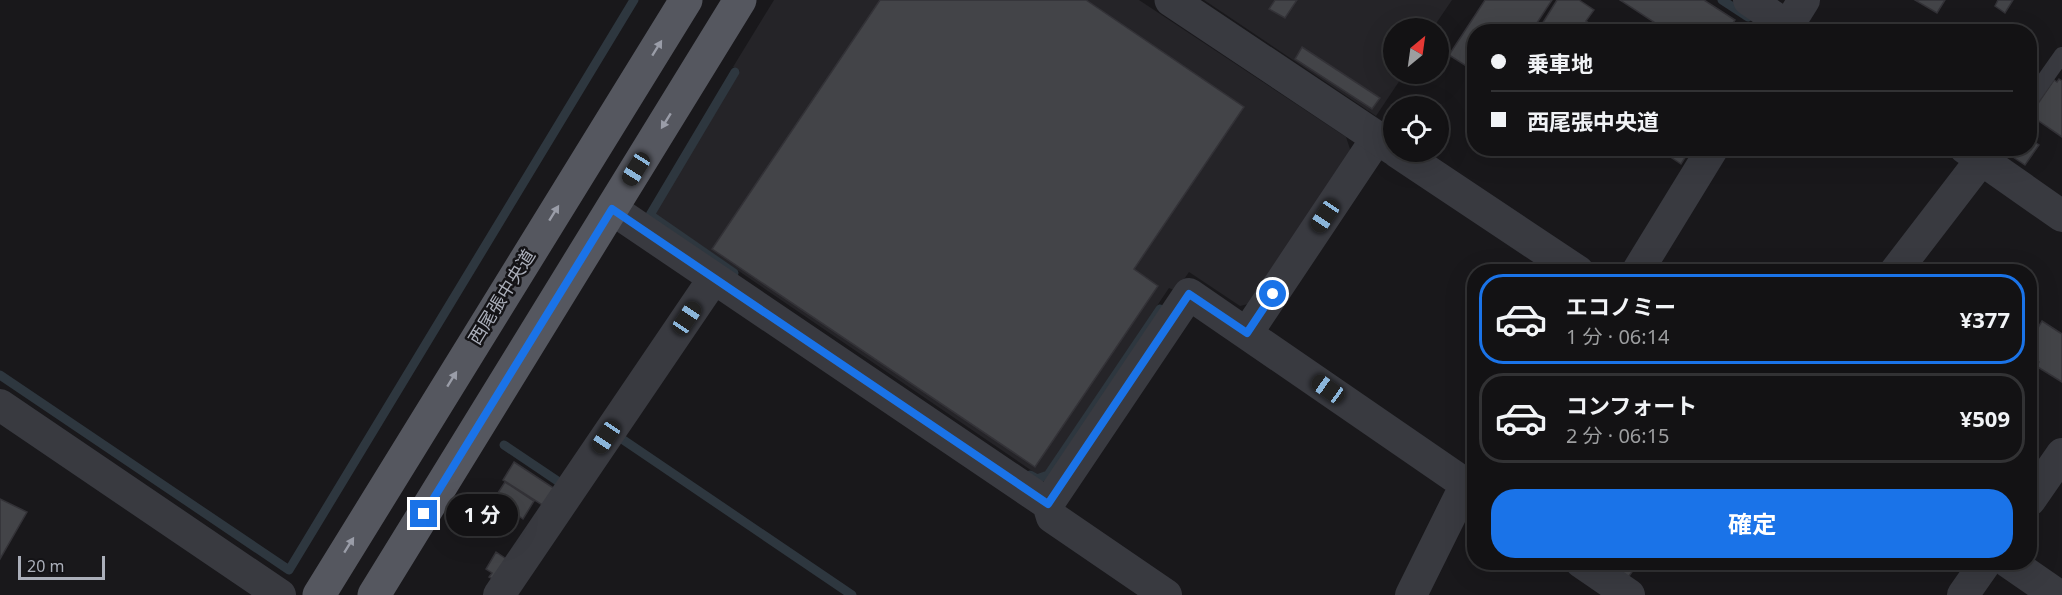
<!DOCTYPE html>
<html lang="ja">
<meta charset="utf-8">
<style>
body{margin:0;font-family:"Noto Sans","Noto Sans JP",sans-serif;background:#202022;color:#f1f3f6;height:100vh;display:flex;flex-direction:column;font-size:22px;white-space:nowrap}
*{box-sizing:border-box;margin:0}
p{font-size:20px;color:#9d9ea0}
.icon{flex:none;width:33px;height:33px;fill:none;stroke:currentColor;stroke-width:2;stroke-linecap:round;stroke-linejoin:round}
.map{position:relative;flex:1;overflow:hidden}
.panel{position:absolute;left:1467px;top:264px;width:570px;height:306px;display:flex;flex-direction:column;background:#131214;border-radius:24px;box-shadow:0 6px 24px #0002,0 0 0 2px #323234}
.panel>*{flex:none}
.guide{position:absolute;left:1467px;top:24px;width:570px;height:132px;border-radius:24px;box-shadow:0 6px 24px #0002,0 0 0 2px #323234;display:grid;align-content:center;height:132px;padding:0 24px;background:#131214}
.needle{width:39px;rotate:29deg}
.tools{position:absolute;left:1383px;top:18px;display:grid;gap:12px}
.tools a{display:grid;place-items:center;width:66px;height:66px;border-radius:50%;background:#131214;box-shadow:0 6px 24px #0002,0 0 0 2px #323234;font-size:30px}
.scale{position:absolute;left:18px;bottom:15px;width:87px;box-sizing:border-box;padding-left:6px;border:3px solid #abafba;border-top:0;font-size:16px;line-height:21px;white-space:nowrap;color:#abafba;-webkit-text-stroke:4px #141316;paint-order:stroke}
.end{position:absolute;width:27px;height:27px;margin:-14px;border:8px solid #1a73e8;background:#fff;box-shadow:0 0 0 3px #fff}
.from{border-radius:50%}
.bubble{position:absolute;height:42px;border-radius:21px;background:#131214;box-shadow:0 6px 24px #0002,0 0 0 2px #323234;font-size:20px;font-weight:700;line-height:42px;text-align:center}
.car{position:absolute;width:18px;height:36px;margin:-18px -9px;border-radius:8px;box-shadow:0 0 4px 2px #0007;background:linear-gradient(#222 24%,#8ab4d8 0 40%,#222 0 76%,#8ab4d8 0 86%,#222 0)}
.guide b{display:flex;align-items:center;gap:21px;height:57px;font-size:22px}
.guide b+b{border-top:2px solid #323234}
.guide i{width:15px;height:15px;background:#f1f3f6}
ul{padding:10px 0 0;list-style:none}
li{display:flex;align-items:center;gap:18px;height:90px;margin:0 12px 9px;padding:0 12px;border:3px solid #323234;border-radius:24px}
li div{flex:1}
li b{display:block;font-size:22px}
li em{font-style:normal;font-weight:700}
li.current{border-color:#1a73e8}
li>.icon{width:54px;height:54px;stroke-width:1.5}
.cta{display:flex;gap:12px;margin-top:auto;padding:12px 24px}
.cta a{flex:1;height:69px;border-radius:24px;background:#1a73e8;color:#fff;font-size:24px;font-weight:700;line-height:69px;text-align:center}
.map>svg:first-child{display:block}
.built{fill:#252428}
.lines{fill:none;stroke-linecap:round;stroke-linejoin:round}
.stream{stroke:#2e373f;stroke-width:9}
.building{fill:#434448;stroke:#333237;stroke-width:1.5}
.service{stroke:#393a40;stroke-width:16}
.minor{stroke:#393a40;stroke-width:32}
.tertiary{stroke:#393a40;stroke-width:33}
.primary{stroke:#55575f;stroke-width:33}
.oneway{fill:#9a9da8}
.route{stroke:#1a73e8;stroke-width:8}
.labels{text-anchor:middle;stroke-width:5;stroke-linejoin:round;paint-order:stroke}
.street-label{font-size:18px;fill:#abafba;stroke:#141316}
</style>
<div class="map">
<svg width="2062" height="595" viewBox="0 0 2062 595">
<rect width="100%" height="100%" fill="#19181b"/>
<!-- built -->
<path class="built" d="M774 0H1139L1346 137 1351 152 1252 303 1240 306 1189 272 1176 291 1169 288 1046 471 1038 475 655 214 740 71 733 67Z
M1204 0H1452L1433 28H1394V74H1404L1376 116Z"/>
<g class="lines">
<!-- stream -->
<path class="stream" d="M1722 0 1748 17
M734 273 650 215 735 72
M0 375 289 570 634 0
M619 437 852 595
M504 445 562 484
M1030 475 1037 479 1048 475 1160 309"/>
</g>
<!-- building -->
<path class="building" d="M880 0H1086L1244 107 1134 269 1158 286 1035 467 712 249Z
M1275 0H1297L1285 18 1269 9Z
M1485 0H1552L1531 32H1474V71L1449 55Z
M1557 0H1579L1594 10 1586 21 1602 32H1537Z
M1620 0H1704L1735 20 1727 32H1669Z
M1915 0H1945L1937 13Z
M1998 0H2013L2005 13 1995 6Z
M1302 47 1380 98 1372 109 1295 59Z
M2059 79 2062 81V137L2030 115 2054 80 2057 82Z
M2030 139 2039 145 2025 165 2004 151 2006 148H2030Z
M1657 148H1691L1681 164Z
M2042 321 2062 334V382L2036 366 2039 362 2030 356V341Z
M514 462 558 491 547 508 503 480Z
M505 482 534 501 523 519 494 499Z
M0 499 27 512 0 559Z
M496 552 511 562 498 582 489 577 492 573 486 569Z
M1602 562H1639L1627 579Z"/>
<g class="lines">
<!-- service -->
<path class="service" d="M2030 100 2062 55"/>
<!-- minor -->
<path class="minor" d="M1749 0 1796 32
M1784 32 1804 0
M1965 148 2062 216
M612 209 1048 504 1052 517 1166 595
M1637 272 1713 148
M1895 272 1981 160
M1247 333 1377 138
M0 405 280 595
M2030 500 2062 454
M1048 504 1189 294 1474 490
M1581 562 1629 595
M499 595 714 278
M1411 595 1466 484
M1963 595 1986 562"/>
<!-- tertiary -->
<path class="tertiary" d="M1171 0 1394 149
M1398 152 1578 272
M2009 562 2057 595"/>
<!-- primary -->
<path class="primary" d="M319 595 686 0
M374 595 740 0"/>
</g>
<!-- one-way arrows -->
<defs><path id="oneway-solid" d="M-6-.8H1V-3.2L6.5 0L1 3.2V.8H-6Z" transform="scale(1.5)"/></defs>
<g class="oneway">
<use href="#oneway-solid" transform="translate(657 48) rotate(-58)"/>
<use href="#oneway-solid" transform="translate(666 121) rotate(122)"/>
<use href="#oneway-solid" transform="translate(554 213) rotate(-58)"/>
<use href="#oneway-solid" transform="translate(452 379) rotate(-58)"/>
<use href="#oneway-solid" transform="translate(349 545) rotate(-58)"/>
</g>
<g class="lines">
<!-- route -->
<path class="route" d="M424 514 612 209 1048 504 1189 294 1247 333 1273 294"/>
</g>
<g class="labels">
<!-- street labels -->
<g class="street-label">
<text transform="translate(502 297) rotate(-58)" y="6">西尾張中央道</text>
</g>
</g>
</svg>
<div class="tools">
<a><svg class="needle" viewBox="-14 -14 28 28"><path d="M0-13l5 13h-10z" fill="#e53935"/><path d="M0 13l5-13h-10z" fill="#9d9ea0"/></svg></a>
<a><svg class="icon" aria-label="locate" viewBox="0 0 24 24"><circle cx="12" cy="12" r="6"/><path d="M12 2v4M12 18v4M2 12h4M18 12h4"/></svg></a>
</div>
<div class="scale">20 m</div>
<i class="end from" style="left:1273px;top:294px"></i>
<i class="end" style="left:424px;top:514px"></i>
<div class="bubble" style="left:446px;top:494px;width:72px">1 分</div>
<i class="car" style="left:636px;top:169px;rotate:212deg"></i>
<i class="car" style="left:1325px;top:216px;rotate:214deg"></i>
<i class="car" style="left:687px;top:318px;rotate:34deg"></i>
<i class="car" style="left:1328px;top:389px;rotate:305deg"></i>
<i class="car" style="left:606px;top:437px;rotate:214deg"></i>
<div class="guide">
<b><i class="from"></i>乗車地</b>
<b><i></i>西尾張中央道</b>
</div>
<section class="panel">
<ul>
<li class="current"><svg class="icon" aria-label="car" viewBox="0 0 24 24"><path d="M5 17H2v-5l4-1 3-4h7l3 4 3 1v5h-3M9 17h6M6 11h13"/><circle cx="7" cy="17" r="2"/><circle cx="17" cy="17" r="2"/></svg><div><b>エコノミー</b><p>1 分 · 06:14</p></div><em>¥377</em></li>
<li><svg class="icon" aria-label="car" viewBox="0 0 24 24"><path d="M5 17H2v-5l4-1 3-4h7l3 4 3 1v5h-3M9 17h6M6 11h13"/><circle cx="7" cy="17" r="2"/><circle cx="17" cy="17" r="2"/></svg><div><b>コンフォート</b><p>2 分 · 06:15</p></div><em>¥509</em></li>
</ul>
<div class="cta"><a>確定</a></div>
</section>
</div>
